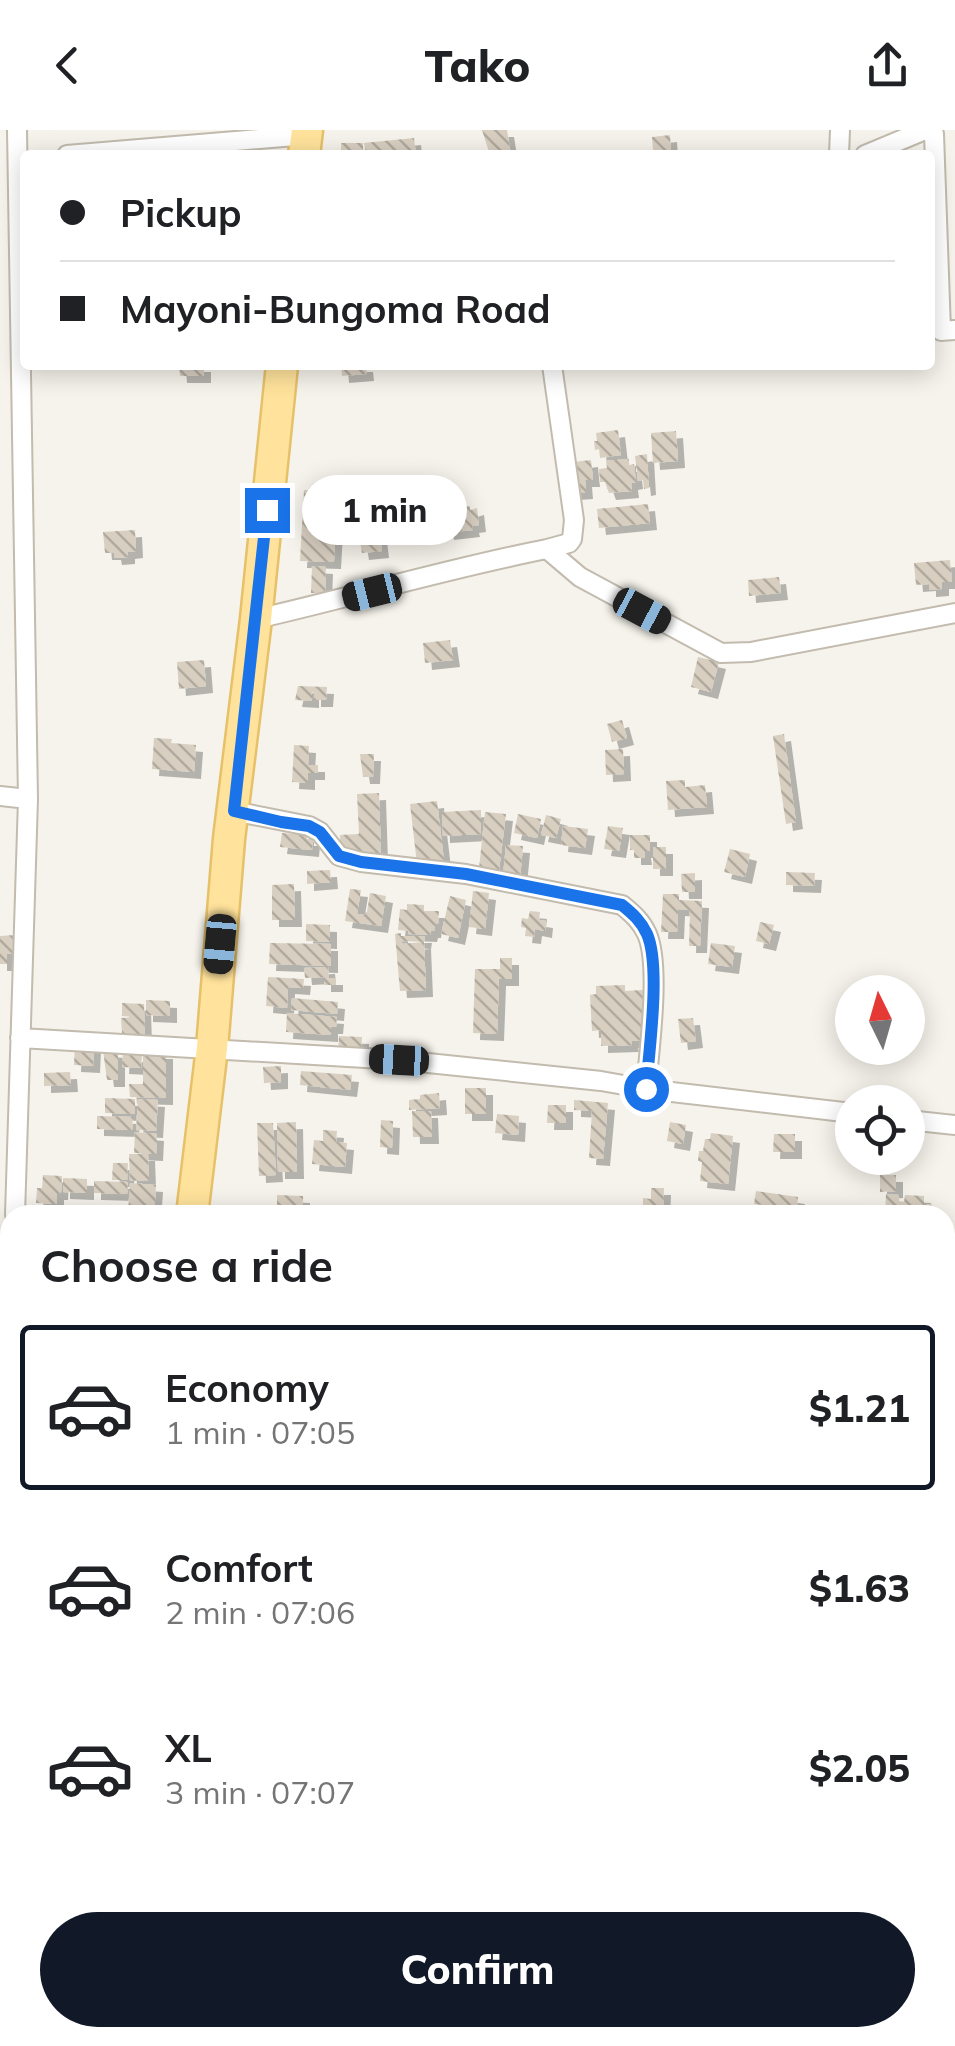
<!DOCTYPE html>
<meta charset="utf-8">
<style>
body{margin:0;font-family:Mulish,sans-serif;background:#f2f2f2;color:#202124;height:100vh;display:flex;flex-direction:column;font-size:38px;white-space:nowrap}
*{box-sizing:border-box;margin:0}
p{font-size:32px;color:#757577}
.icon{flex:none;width:55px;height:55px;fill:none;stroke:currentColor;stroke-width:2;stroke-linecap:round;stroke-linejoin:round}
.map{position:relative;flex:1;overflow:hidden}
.side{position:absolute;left:0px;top:1075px;width:955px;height:842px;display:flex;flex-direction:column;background:#fff;border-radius:30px 30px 0 0;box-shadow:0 5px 25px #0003}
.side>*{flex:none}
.hud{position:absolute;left:20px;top:20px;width:915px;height:220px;border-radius:10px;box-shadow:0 5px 25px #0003;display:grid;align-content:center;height:220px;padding:0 40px;background:#fff}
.needle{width:65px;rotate:355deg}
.fabs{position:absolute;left:835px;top:845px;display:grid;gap:20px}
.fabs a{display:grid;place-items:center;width:90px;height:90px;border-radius:50%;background:#fff;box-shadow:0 5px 25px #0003;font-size:50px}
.end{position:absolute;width:45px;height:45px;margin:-22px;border:12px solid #1a73e8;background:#fff;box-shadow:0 0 0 5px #fff}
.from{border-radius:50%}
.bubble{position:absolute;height:70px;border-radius:35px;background:#fff;box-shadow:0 5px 25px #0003;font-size:32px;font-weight:800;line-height:70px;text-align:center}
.car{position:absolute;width:30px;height:60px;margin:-30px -15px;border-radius:12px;box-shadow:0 0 8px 2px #0007;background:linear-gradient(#222 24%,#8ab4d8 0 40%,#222 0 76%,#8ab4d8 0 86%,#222 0)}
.hud b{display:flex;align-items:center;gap:35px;height:95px;font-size:38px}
.hud b+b{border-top:2px solid #e0e0e0}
.hud i{width:25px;height:25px;background:#202124}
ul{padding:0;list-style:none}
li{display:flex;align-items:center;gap:30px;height:165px;margin:0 20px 15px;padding:0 20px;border:5px solid transparent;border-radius:10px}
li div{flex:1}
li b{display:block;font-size:38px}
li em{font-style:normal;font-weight:800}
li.active{border-color:#111827}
li>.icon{width:90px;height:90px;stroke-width:1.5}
h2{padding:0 40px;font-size:45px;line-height:120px}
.action{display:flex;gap:20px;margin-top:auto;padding:20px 40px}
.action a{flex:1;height:115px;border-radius:60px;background:#111827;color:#fff;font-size:40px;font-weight:800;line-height:115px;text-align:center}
header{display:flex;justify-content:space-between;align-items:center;height:130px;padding:0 40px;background:#fff;font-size:45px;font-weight:800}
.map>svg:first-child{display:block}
.building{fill:url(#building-back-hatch);filter:url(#shadow)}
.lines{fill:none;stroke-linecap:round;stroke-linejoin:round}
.minor-casing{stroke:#c2bbae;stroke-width:22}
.tertiary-casing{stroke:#c2bbae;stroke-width:28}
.primary-casing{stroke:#e6c16a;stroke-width:35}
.minor{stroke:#fff;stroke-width:18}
.tertiary{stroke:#fff;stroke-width:22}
.primary{stroke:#ffe39c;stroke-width:30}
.route{stroke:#1a73e8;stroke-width:12}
</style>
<header><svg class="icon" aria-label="back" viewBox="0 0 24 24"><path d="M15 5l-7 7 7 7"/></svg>Tako<svg class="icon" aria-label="share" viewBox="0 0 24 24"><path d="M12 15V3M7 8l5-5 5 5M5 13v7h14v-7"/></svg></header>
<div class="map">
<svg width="955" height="1916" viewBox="0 0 955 1916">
<defs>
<pattern id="building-back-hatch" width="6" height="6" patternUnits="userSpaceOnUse" patternTransform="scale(2.5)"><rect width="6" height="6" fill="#d8cfc1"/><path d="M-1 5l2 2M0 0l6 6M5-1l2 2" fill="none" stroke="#b1aa9e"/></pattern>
<filter id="shadow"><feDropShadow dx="7" dy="7" stdDeviation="0" flood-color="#0004"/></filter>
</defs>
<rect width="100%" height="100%" fill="#f6f3ec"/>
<!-- building -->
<path class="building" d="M482 0H507L511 25H490Z
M670 5 671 20 653 21 652 7Z
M414 8 416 25H366L364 13Z
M341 13H363V25H341Z
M179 235H204V246H180Z
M341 235H366L367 244 342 246Z
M618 300 621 325 600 328 599 319 595 320 594 311H597L596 303Z
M676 301 678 331 653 333 651 303Z
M647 324 649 358 644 359 643 350 638 351 635 326Z
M629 329V335L634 334 636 352 631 353 632 361 609 363 605 352H600L599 339 607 338 606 331Z
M591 330 593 350H585L586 362 572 363 574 332Z
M304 360 338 362 334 432 300 431Z
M648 374 650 393 599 398 597 379Z
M470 376V380L477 378 479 395 472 396 473 400 447 403 445 386 449 385 448 379Z
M379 396 382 421 362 423 358 399Z
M135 400 136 421 128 422V427L115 428 114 423H105L103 402Z
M950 430 952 452H942V459L929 460V454L916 455 914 433Z
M312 436 326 437 325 463H311Z
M779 447 781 463 749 466 748 450Z
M450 510 453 530 425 533 423 513Z
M698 527 719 532 711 562 691 557Z
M204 530 206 556 179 559 177 532Z
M298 556 327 557 326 570H314V563L312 562V571L295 570Z
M622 590 627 608 612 612 607 594Z
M784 604 796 692 786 694 773 606Z
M154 608 172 609 171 613 196 615 194 642 152 639Z
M294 615 309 616 308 635H318V643H308V653L292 652Z
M623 619 624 644 606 645 605 620Z
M360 624H374L373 647H363Z
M685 650V657L705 655 707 677 668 680 666 651Z
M379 663 381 725H341L340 705 359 704 357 664Z
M437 671 444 731 417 734 410 674Z
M481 680V704L443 706 442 682Z
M485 682 506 684 499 740 479 738Z
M518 684 541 689 537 708 514 703Z
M546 685 561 689 556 708 541 705Z
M563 696 588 699 585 718 561 715Z
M608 696 623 698 619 721 604 719Z
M282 703 307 705V709H313L312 720 280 717Z
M630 705H650V721H644L645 728H634V720H630Z
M506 715 523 716 520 748 503 746Z
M653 717H666V739H653Z
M730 719 750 724 745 747 724 742Z
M330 740 331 752 307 754V741Z
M786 742 815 743 814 756 786 755Z
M695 743V762H682L681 744Z
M294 754 295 790H272V755Z
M350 759 361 760 357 784 365 785V782H367L370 763 386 766 381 796 345 791Z
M473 761 489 763 485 799 469 797Z
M663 764H679V770L702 771 700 816H689L690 780 678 779 677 802H661Z
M450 766 466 770 458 808 441 804Z
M407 774 424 775V781H439L438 794H435L434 801H431L430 805 408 804V801L398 800 400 779 407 780Z
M530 781 540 782 539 790 546 791 545 801 535 799 534 807 525 806 526 798 521 797 522 788 528 789Z
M760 792 774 795 769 814 756 811Z
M306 794 330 795V812L306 811Z
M401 803V806H425L424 812 402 811V814L424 812 426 860 400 861 395 804Z
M15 805 16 824H7V834H0V806Z
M270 813 331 814V836L269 834Z
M711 813 735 816 732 837 708 834Z
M500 828H512V849H499L497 904 473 903 475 839H500Z
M328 837 329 848H336V855H324V847L305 848 304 838Z
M268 847 304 849 303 858 288 857 287 878 266 876Z
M625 855V861L643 860 645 910 631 911 632 915 601 916V900L592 901 590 865 596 864V856Z
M292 868 338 872 337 884 291 880Z
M146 870 170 871V886L146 885Z
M122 873 144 874 145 907 117 909 116 904 122 903 121 888 137 887 122 886Z
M287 883 337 887 336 897H331V905L286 902Z
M693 888 696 911 681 913 678 889Z
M339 906 362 907 361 924 338 923Z
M75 914 94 915 93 936 74 935Z
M103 920 118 921V950H107Z
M123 921 134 922V925L142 926 141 938 122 937Z
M143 922H166V968L130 967 129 954H143Z
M281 936V952L264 953 263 937Z
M301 941 352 945 350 960 300 955Z
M70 942 71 955 44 956V943Z
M465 958H486V984H465Z
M439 963 440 978 409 980V970L420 969V965Z
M105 968 135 969V984L105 983Z
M138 969 158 970 156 1001 136 1000Z
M574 970 608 973 603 1029 589 1028 592 981 574 980Z
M548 975H566V993H547Z
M412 981H431L432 1007H413Z
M497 984 519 986 518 1005 495 1003Z
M97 986 133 987 132 1000 97 999Z
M381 990 393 991 392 1018 380 1017Z
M296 992 297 1042H278L277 993Z
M670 992 686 995 683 1014 667 1011Z
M257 993H273L276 1045 259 1046Z
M323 1000 337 1001 336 1012 347 1013 345 1037 312 1034 314 1010 323 1011Z
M135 1002 157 1004 156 1024 134 1023Z
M711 1003 733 1006 728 1054 700 1051 702 1032 698 1031 699 1021H703L705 1009H710Z
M774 1004H795V1022H773Z
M129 1024H148L149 1050 130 1051Z
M113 1033H128L127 1050H112Z
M43 1045 62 1046 61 1063H57V1074L36 1073 37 1058H42Z
M880 1045H896V1061L880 1062Z
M63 1048 87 1049V1063L63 1062Z
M94 1051 128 1052 127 1064 94 1063Z
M130 1053 156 1055 154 1085H45L46 1075 128 1082Z
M651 1058H664L663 1085H643V1068L651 1069Z
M756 1061 798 1067 797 1079 754 1074Z
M886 1064 899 1065V1072H904L905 1065 924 1066V1074H932L931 1085H885Z
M277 1065 303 1066V1085H270V1078H277Z
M564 1075 597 1076 596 1085H564Z
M945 1441 955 1443V1482L945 1480Z"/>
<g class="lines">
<defs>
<path id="minor" d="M931 0 934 4 941 201 955 200
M67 25 307 5
M839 25 840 0
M865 25 925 0
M547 419 569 413 572 409 574 390 552 235
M256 489C353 467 449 438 547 419L580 447 721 523 751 522 955 483
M0 666 28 669
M233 681 309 696 320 702 339 726 361 732 466 744 622 775C633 784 641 791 647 804 661 836 649 921 646 959
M20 908 399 930 601 951 646 959 852 983
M908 990 955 995
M15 1085 28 669 17 0
M945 1242 955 1243
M945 1653H955
M0 1672 7 1656 10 1571"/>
<path id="tertiary" d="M0 1491 10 1492"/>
<path id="primary" d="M304 25 307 0
M192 1085 212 918 229 709 256 489 282 235
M101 1916 102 1908"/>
</defs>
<!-- minor casing -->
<use href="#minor" class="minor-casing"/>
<!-- tertiary casing -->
<use href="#tertiary" class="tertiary-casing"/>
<!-- primary casing -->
<use href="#primary" class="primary-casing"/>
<!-- minor -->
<use href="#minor" class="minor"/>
<!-- tertiary -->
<use href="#tertiary" class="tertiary"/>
<!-- primary -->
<use href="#primary" class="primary"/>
</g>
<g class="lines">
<!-- route -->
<path class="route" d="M267 380 234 681 281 692 309 696 320 702 339 726 361 732 466 744 622 775C633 784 641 791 647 804 661 836 649 921 646 959"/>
</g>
</svg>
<div class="fabs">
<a><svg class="needle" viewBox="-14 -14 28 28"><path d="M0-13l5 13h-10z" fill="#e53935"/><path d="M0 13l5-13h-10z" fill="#757577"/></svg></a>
<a><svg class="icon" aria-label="locate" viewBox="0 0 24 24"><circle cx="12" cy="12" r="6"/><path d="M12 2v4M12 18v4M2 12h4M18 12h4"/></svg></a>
</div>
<i class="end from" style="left:646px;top:959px"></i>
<i class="end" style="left:267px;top:380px"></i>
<div class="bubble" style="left:302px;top:345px;width:165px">1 min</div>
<i class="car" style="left:372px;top:462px;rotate:256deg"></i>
<i class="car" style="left:642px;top:481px;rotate:118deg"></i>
<i class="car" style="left:220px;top:814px;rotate:185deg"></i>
<i class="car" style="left:399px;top:930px;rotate:273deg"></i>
<div class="hud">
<b><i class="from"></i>Pickup</b>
<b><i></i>Mayoni-Bungoma Road</b>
</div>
<section class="side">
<h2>Choose a ride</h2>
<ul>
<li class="active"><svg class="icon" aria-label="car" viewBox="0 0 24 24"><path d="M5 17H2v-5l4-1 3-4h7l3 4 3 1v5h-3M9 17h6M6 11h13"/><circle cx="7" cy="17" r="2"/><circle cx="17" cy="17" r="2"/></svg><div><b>Economy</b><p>1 min · 07:05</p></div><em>$1.21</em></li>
<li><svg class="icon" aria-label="car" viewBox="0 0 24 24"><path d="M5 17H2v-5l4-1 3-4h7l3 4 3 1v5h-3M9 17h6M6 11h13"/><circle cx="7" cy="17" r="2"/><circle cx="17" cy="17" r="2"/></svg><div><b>Comfort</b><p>2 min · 07:06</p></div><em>$1.63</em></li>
<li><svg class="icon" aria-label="car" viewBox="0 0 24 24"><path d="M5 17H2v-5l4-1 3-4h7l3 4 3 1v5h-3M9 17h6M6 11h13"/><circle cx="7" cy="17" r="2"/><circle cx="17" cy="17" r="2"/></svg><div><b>XL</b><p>3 min · 07:07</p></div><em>$2.05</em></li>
</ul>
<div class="action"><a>Confirm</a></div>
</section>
</div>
